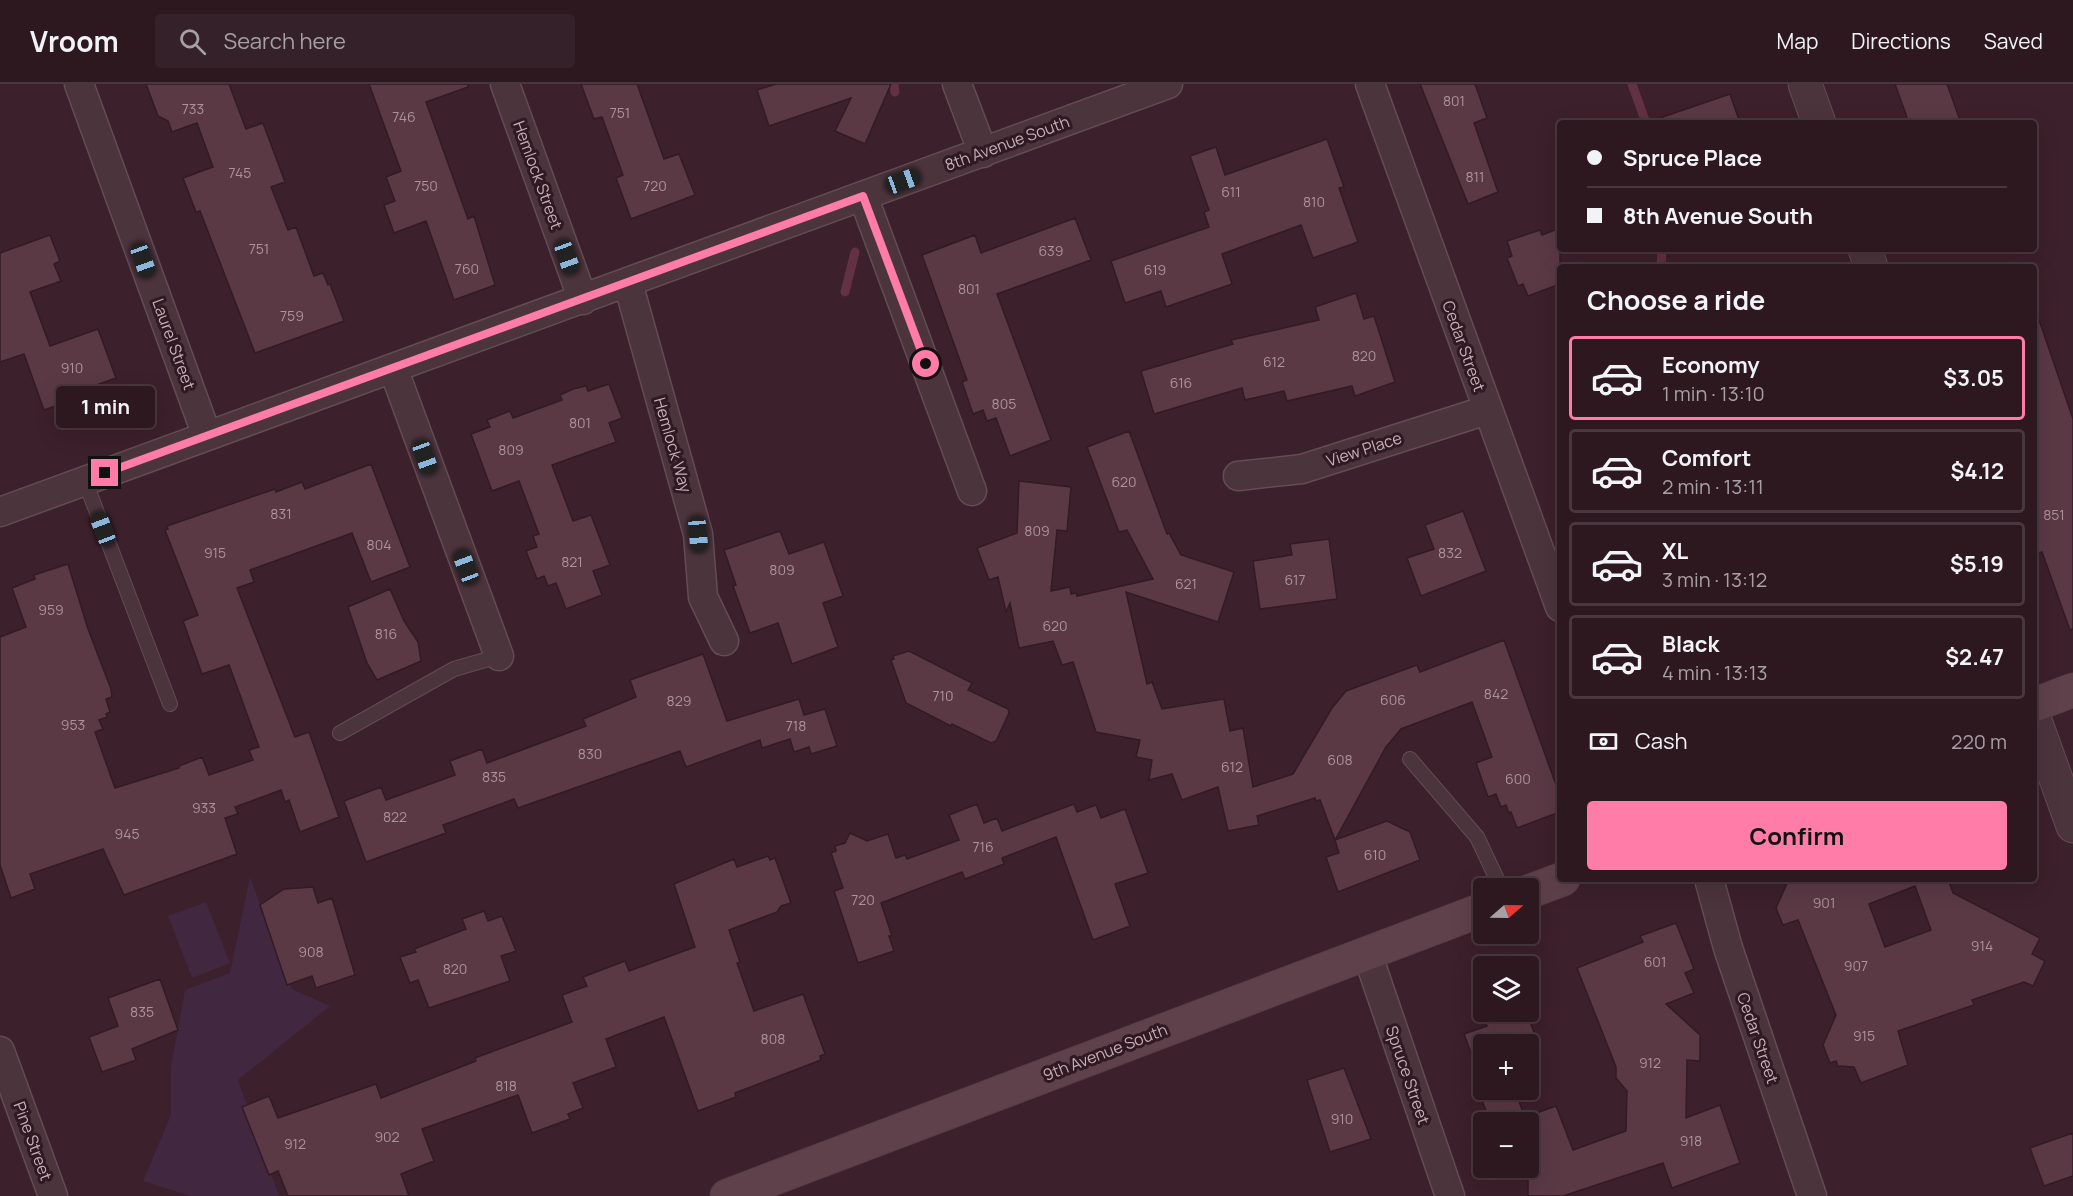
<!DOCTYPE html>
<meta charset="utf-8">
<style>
body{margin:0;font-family:Manrope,sans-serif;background:#352129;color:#f1f3f6;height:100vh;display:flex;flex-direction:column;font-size:22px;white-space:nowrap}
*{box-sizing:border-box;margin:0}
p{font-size:20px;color:#a7a0a5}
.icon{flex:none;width:33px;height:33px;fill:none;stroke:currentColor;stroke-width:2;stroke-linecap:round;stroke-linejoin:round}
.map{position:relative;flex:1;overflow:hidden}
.details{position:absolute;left:1557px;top:180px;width:480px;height:618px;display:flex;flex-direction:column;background:#2d1820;border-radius:6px;box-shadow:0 6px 24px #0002,0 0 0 2px #48373e}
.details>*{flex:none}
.top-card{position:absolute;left:1557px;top:36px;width:480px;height:132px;border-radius:6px;box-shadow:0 6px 24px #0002,0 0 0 2px #48373e;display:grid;align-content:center;height:132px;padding:0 30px;background:#2d1820}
.needle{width:39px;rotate:70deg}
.fabs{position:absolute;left:1473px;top:794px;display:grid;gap:12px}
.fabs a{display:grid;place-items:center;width:66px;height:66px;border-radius:6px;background:#2d1820;box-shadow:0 6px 24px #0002,0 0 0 2px #48373e;font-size:30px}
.end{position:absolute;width:27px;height:27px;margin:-14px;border:8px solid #ff7ca9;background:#111;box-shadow:0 0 0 3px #111}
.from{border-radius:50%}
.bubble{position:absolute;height:42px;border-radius:6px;background:#2d1820;box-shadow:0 6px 24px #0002,0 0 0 2px #48373e;font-size:20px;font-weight:700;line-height:42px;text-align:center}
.car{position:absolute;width:18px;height:36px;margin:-18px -9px;border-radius:8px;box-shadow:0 0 4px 2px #0007;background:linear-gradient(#222 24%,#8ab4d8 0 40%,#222 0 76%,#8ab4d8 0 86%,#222 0)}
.top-card b{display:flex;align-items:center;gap:21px;height:57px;font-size:22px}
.top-card b+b{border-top:2px solid #48373e}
.top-card i{width:15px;height:15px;background:#f1f3f6}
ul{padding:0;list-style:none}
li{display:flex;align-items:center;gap:18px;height:84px;margin:0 12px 9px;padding:0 18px;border:3px solid #48373e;border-radius:6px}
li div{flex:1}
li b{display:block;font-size:22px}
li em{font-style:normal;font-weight:700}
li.active{border-color:#ff7ca9}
li>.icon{width:54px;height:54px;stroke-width:1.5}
h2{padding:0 30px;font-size:27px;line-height:72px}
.pay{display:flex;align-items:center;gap:15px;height:66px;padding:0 30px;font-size:22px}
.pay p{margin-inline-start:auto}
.primary-button{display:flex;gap:12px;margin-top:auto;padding:12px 30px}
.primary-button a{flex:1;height:69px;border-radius:6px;background:#ff7ca9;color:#111;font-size:24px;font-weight:700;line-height:69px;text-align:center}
header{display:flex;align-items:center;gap:36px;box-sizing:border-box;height:84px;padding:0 30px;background:#2d1820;border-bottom:2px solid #48373e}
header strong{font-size:28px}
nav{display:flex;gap:33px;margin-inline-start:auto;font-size:21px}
.search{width:420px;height:54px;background:#352129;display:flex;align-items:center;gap:15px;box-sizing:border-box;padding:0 21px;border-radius:6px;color:#a7a0a5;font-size:22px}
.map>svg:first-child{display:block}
.green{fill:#412740}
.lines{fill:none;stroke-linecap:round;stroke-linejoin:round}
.stream{stroke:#623143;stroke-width:9}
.building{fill:#5a3945;stroke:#321b24;stroke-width:1.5;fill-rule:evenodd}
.service-casing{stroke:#634c54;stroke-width:16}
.minor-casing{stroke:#634c54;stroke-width:31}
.tertiary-casing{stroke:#634c54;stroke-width:35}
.secondary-casing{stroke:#553d46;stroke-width:35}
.service{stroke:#4c343d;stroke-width:14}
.minor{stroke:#4c343d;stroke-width:28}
.tertiary{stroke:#4c343d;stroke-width:33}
.secondary{stroke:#5f414b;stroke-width:33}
.route{stroke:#ff7ca9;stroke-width:8}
.labels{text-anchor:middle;stroke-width:6;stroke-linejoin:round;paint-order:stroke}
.number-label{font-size:14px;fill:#ac929a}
.street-label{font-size:16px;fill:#c8afb7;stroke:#301922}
</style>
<header>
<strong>Vroom</strong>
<div class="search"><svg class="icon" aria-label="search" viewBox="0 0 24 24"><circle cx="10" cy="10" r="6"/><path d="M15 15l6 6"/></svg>Search here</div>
<nav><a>Map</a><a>Directions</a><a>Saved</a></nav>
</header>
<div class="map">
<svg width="2073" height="1112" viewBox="0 0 2073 1112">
<rect width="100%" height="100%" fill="#3c202b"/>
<!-- green -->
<path class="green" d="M250 793 292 905 330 922 238 996 279 1112H190L143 1097 171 1031V982L185 906 230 889Z
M206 818 230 879 192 894 168 832Z"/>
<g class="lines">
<!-- stream -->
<path class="stream" d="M894 0 895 8
M1632 0 1646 39
M1661 183 1662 165
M845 208 855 168"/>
</g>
<!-- building -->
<path class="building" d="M146 0H229L246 45 263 39 285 98 271 103 288 146 296 143 314 192 323 189 328 201 330 200 344 237 255 269 200 127 196 128 183 94 213 83 197 39 172 48 168 37 158 32Z
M369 0H468V3L426 18 468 135 474 132 495 201 454 216 426 137 394 149 384 121 395 117 386 93 401 87Z
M581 0H637L664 75 679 70 695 111 631 135 616 94 623 91 602 33 594 35Z
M776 0H891L865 60 835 47 851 14 769 42 757 6Z
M1420 0H1475L1487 34 1474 39 1498 108 1468 120Z
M1895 0H1947L1961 39H1909Z
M1730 10 1740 39H1658L1657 35Z
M1327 55 1344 103 1339 104 1358 158 1313 174 1301 141 1222 170 1232 200 1166 223 1161 207 1125 219 1111 177 1209 143 1204 128 1209 126 1190 72 1216 63 1225 91Z
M1075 134 1091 176 997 210 1051 356 1010 372 996 334 987 337 983 326 973 330 962 298 967 296 922 171 975 151 981 169Z
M1560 144V200L1528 212 1523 200 1518 202 1507 174 1512 172 1507 157 1540 146 1542 151Z
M50 151 60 177 54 180 61 197 30 208 50 262 98 245 116 294 85 305 87 311 44 326 24 270 0 278V169Z
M1356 209 1364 235 1374 232 1395 298 1355 312 1352 302 1287 317 1284 307 1245 316 1242 304 1154 330 1141 287 1233 260 1231 256 1319 236 1315 223Z
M2034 230H2037L2073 335V545L2070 546 2042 468 2039 469 2034 456Z
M609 300 622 334 609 339 616 358 552 381 573 437 591 431 610 481 593 487 602 511 566 525 556 499 548 502 544 492 537 495 526 467 537 463 533 452 539 450 519 397 492 407 471 350 490 343 487 336 510 327 513 334 562 316 560 311 573 305 586 302 588 307Z
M1129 347 1167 450 1169 449 1181 471 1234 488 1218 538 1126 508 1147 600 1152 598 1162 625 1224 615 1230 647 1243 644 1253 703 1293 690 1332 624 1346 607 1417 581 1420 588 1504 556 1560 712V728L1517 744 1511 728 1509 729 1506 721 1501 723 1496 710 1488 713 1476 679 1492 673 1472 618 1401 645 1386 663 1335 756 1320 716 1316 717 1315 714 1257 732 1259 741 1228 747 1218 703 1182 716 1172 690 1149 696 1152 676 1136 673 1140 656 1096 648 1073 578 1062 581 1053 557 1019 564 1010 519 1006 528 998 493 989 496 977 464 1017 449 1019 397 1071 403 1067 447 1057 446 1051 507 1070 503 1071 510 1076 509 1077 512 1153 495 1127 446 1119 448 1087 363Z
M371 380 410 483 371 498 352 449 250 486 254 498 237 504 295 653 309 648 339 733 300 748 289 716 285 718 281 706 235 723 238 730 225 734 237 770 124 811 103 765 30 790 35 805 11 814 0 781V553L26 543 12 504 35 495 34 491 68 480 88 545 111 605 112 613 106 615 110 628 106 630 107 633 99 636 103 645 95 648 115 704 179 684V682L202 673 209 691 253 676 249 666 259 663 229 581 202 590 183 537 198 531 165 446 168 445 167 442 275 405 276 408 302 398 305 405Z
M1463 427 1486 487 1421 512 1407 474 1434 465 1425 441Z
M780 447 789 470 824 458 843 512 823 519 838 563 792 580 778 539 750 549 733 502 736 501 724 466Z
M1329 455 1337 515 1260 525 1253 477 1292 471 1290 460Z
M390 505 404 537 418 558 421 577 377 596 367 579 348 523Z
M909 567 972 599 968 606 1008 625 1009 629 996 657 991 659 952 640 951 642 906 619 891 576 894 575 893 572Z
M703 570 727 637 799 615 804 631 825 625 837 662 811 670 809 663 794 668 790 655 762 664 760 656 686 683 680 667 518 724 514 715 443 741 446 749 366 778 344 717 381 703 386 716 455 691 450 677 482 665 487 679 586 642 583 635 636 613 630 596Z
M977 720 984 739 997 734 1002 747 1074 720 1077 728 1096 721 1101 734 1125 725 1148 789 1115 800 1130 842 1093 856 1056 753 1002 774 1004 780 965 795 962 788 881 819 892 852H889L894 867 858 879 834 807 843 804 831 769 836 767 835 762 845 759 850 749 867 757 888 750 896 774 905 771 907 775 959 756 949 731Z
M1387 737 1410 748 1420 776 1338 808 1326 773 1339 769 1335 756Z
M768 772 770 776 775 774 791 819 781 822 777 828 729 846 740 878 737 879 754 927 803 910 825 970 820 972 821 976 735 1009 736 1013 698 1027 664 933 606 955 616 983 573 999 583 1024 568 1030 570 1035 532 1049 518 1011 422 1045 434 1077 401 1090 409 1112H288L278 1087 269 1091 242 1023 269 1012 278 1034 376 1000 381 1014 476 977 475 974 572 938 562 911 587 902 583 893 625 877 629 887 695 863 674 800 734 775 737 783Z
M1789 795H1948L1953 809 2040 854 2032 870 2045 877 2033 902 2024 898 1972 916 1974 921 1898 947 1908 981 1861 999 1854 983 1838 982 1836 977 1830 979 1823 961 1836 931 1798 836 1783 841 1776 824ZM1915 802 1931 846 1885 863 1869 820Z
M313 803 318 819 332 814 355 891 316 904 312 892 287 901 260 821 284 805Z
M484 827 488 837 502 832 516 867 501 872 510 897 429 924 418 896 410 899 400 873 416 868 414 865 466 845 462 835Z
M1676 839 1694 885 1685 889 1694 909 1666 920 1700 951V977L1687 976 1686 1034 1720 1021 1740 1079 1672 1104 1663 1079 1563 1112H1528V1032L1556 1022 1573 1066 1626 1047 1627 1007 1616 994V983L1577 884 1643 858 1640 852Z
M160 895 178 946 132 965 136 976 102 988 89 953 118 942 108 914Z
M1482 927H1526L1540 964 1528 968V960H1484V1005H1514L1527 1038H1492L1487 1029 1476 1001 1482 999 1464 950 1487 942Z
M1344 984 1371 1055 1330 1068 1307 996Z
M2073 1049V1092L2044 1102 2030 1064Z"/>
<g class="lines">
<defs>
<path id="service" d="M85 397 170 620
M340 649 454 585 499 572
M1410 675 1477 753 1501 804"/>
<path id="minor" d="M79 0 207 352
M505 0 583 216
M957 0 983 69
M1370 0 1560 523
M863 112 972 407
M628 199 698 450 703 513 724 557
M393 284 499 572
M1238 392 1302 385 1487 326
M0 428 1168 0
M1709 795 1728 864 1812 1112
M1367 869 1450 1112
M0 967 53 1112"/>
<path id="tertiary" d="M1805 0 1819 39
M1865 165 1871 183
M2034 634 2073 742"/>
<path id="secondary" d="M2034 621 2073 606
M1528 808 1563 795
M727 1112 1484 825"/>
</defs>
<!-- service casing -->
<use href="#service" class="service-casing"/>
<!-- minor casing -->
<use href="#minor" class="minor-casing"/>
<!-- tertiary casing -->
<use href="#tertiary" class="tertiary-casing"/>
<!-- secondary casing -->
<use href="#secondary" class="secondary-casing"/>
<!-- service -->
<use href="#service" class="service"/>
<!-- minor -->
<use href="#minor" class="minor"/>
<!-- tertiary -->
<use href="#tertiary" class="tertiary"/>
<!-- secondary -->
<use href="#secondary" class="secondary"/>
</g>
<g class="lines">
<!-- route -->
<path class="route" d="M105 389 863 112 926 280"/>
</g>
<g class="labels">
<!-- number labels -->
<g class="number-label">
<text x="1454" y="22">801</text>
<text x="193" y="30">733</text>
<text x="620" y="34">751</text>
<text x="404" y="38">746</text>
<text x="240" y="94">745</text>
<text x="1475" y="98">811</text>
<text x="426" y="107">750</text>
<text x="655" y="107">720</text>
<text x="1231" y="113">611</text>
<text x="1314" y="123">810</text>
<text x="259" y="170">751</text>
<text x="1051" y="172">639</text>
<text x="467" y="190">760</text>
<text x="1155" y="191">619</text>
<text x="969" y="210">801</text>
<text x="292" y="237">759</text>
<text x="1364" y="277">820</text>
<text x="1274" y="283">612</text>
<text x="72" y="289">910</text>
<text x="1181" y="304">616</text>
<text x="1004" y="325">805</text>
<text x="580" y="344">801</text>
<text x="511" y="371">809</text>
<text x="1124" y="403">620</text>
<text x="281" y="435">831</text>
<text x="2054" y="436">851</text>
<text x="1037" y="452">809</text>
<text x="379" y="466">804</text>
<text x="215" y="474">915</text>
<text x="1450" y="474">832</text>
<text x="572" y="483">821</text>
<text x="782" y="491">809</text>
<text x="1295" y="501">617</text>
<text x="1186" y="505">621</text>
<text x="51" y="531">959</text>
<text x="1055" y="547">620</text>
<text x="386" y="555">816</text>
<text x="1496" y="615">842</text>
<text x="943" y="617">710</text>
<text x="1393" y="621">606</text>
<text x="679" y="622">829</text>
<text x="73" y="646">953</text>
<text x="796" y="647">718</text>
<text x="590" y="675">830</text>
<text x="1340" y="681">608</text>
<text x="1232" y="688">612</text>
<text x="494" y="698">835</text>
<text x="1518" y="700">600</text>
<text x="204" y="729">933</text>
<text x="395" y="738">822</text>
<text x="127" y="755">945</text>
<text x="983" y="768">716</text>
<text x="1375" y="776">610</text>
<text x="863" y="821">720</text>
<text x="1824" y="824">901</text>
<text x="1982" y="867">914</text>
<text x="311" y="873">908</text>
<text x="1655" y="883">601</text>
<text x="1856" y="887">907</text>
<text x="455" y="890">820</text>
<text x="142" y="933">835</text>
<text x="1864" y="957">915</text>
<text x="773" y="960">808</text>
<text x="1650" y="984">912</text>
<text x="506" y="1007">818</text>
<text x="1342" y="1040">910</text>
<text x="387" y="1058">902</text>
<text x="1691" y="1062">918</text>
<text x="295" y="1065">912</text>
</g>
<!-- street labels -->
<g class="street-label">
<text transform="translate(1007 59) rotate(-20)" y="6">8th Avenue South</text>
<text transform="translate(538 91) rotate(70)" y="6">Hemlock Street</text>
<text transform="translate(174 260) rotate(70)" y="6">Laurel Street</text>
<text transform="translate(1464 262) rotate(70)" y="6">Cedar Street</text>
<text transform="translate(673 361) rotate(74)" y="6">Hemlock Way</text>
<text transform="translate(1364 365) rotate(-18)" y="6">View Place</text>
<text transform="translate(1758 954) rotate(71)" y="6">Cedar Street</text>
<text transform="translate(1105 968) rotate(-21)" y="6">9th Avenue South</text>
<text transform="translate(1408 991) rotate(71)" y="6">Spruce Street</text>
<text transform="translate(33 1057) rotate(70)" y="6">Pine Street</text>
</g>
</g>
</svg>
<div class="fabs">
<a><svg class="needle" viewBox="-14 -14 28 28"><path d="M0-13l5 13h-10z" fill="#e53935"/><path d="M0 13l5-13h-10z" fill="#a7a0a5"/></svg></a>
<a><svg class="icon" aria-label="layers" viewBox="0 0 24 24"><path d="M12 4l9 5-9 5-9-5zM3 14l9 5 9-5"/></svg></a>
<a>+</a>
<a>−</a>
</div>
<i class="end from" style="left:926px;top:280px"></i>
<i class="end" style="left:105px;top:389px"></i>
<div class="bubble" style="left:56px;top:302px;width:99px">1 min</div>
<i class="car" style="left:903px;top:97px;rotate:70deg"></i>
<i class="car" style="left:567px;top:173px;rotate:160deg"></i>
<i class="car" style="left:143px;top:176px;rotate:160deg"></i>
<i class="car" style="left:425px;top:373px;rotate:160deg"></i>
<i class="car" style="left:103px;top:445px;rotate:339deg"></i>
<i class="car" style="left:698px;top:450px;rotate:175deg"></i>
<i class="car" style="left:466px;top:483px;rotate:339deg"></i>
<div class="top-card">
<b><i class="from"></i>Spruce Place</b>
<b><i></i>8th Avenue South</b>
</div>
<section class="details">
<h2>Choose a ride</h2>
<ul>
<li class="active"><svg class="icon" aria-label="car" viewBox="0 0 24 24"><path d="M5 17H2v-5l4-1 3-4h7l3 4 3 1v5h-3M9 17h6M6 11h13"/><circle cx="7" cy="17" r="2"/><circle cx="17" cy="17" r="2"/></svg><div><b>Economy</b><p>1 min · 13:10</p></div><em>$3.05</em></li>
<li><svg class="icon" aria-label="car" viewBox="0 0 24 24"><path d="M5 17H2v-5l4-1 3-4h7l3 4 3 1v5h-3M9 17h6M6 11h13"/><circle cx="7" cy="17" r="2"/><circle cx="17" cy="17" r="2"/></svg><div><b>Comfort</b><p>2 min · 13:11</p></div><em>$4.12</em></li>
<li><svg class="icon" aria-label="car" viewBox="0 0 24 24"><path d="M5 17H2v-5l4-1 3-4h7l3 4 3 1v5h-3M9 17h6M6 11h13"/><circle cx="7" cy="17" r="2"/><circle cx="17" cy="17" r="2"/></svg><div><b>XL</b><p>3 min · 13:12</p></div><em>$5.19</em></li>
<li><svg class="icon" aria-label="car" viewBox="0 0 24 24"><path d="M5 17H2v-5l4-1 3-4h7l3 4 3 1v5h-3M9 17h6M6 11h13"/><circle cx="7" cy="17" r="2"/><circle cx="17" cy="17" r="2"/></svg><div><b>Black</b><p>4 min · 13:13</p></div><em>$2.47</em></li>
</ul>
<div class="pay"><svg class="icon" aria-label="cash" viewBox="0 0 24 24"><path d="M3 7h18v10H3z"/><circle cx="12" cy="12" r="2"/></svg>Cash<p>220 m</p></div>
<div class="primary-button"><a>Confirm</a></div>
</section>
</div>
